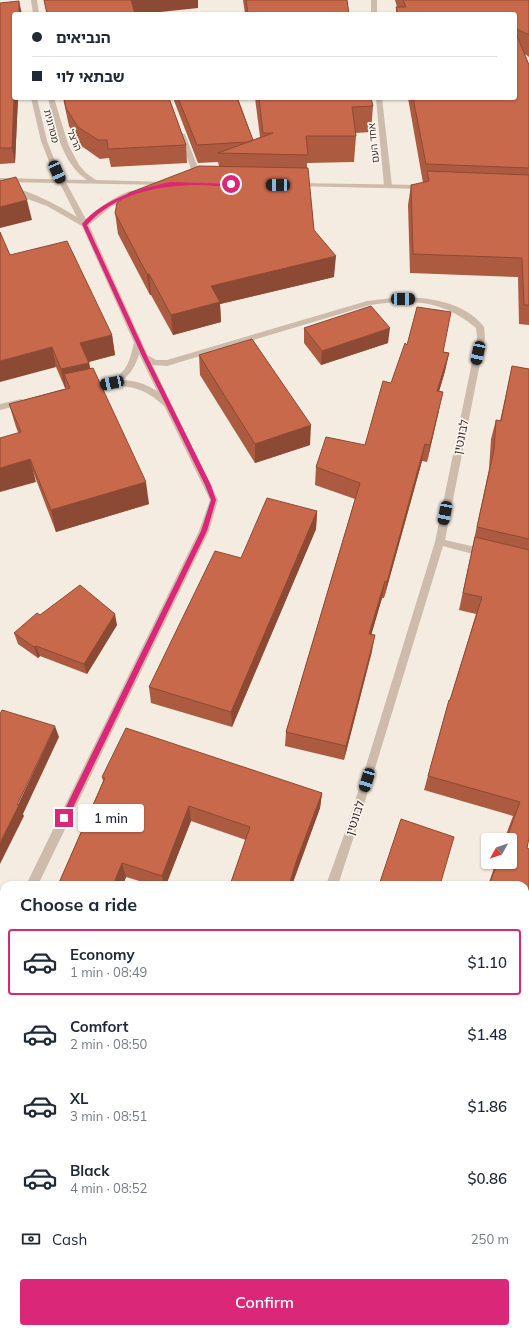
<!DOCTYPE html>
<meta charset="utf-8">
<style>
body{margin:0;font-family:Mulish,"Noto Sans Hebrew",sans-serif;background:#f6f6f7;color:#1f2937;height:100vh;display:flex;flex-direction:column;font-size:15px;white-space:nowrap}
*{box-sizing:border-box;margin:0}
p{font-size:13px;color:#747a83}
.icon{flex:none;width:22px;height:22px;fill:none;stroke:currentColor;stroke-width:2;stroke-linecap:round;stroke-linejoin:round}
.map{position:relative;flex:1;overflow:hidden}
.sheet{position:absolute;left:0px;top:881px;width:529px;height:452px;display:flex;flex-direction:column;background:#fff;border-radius:12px 12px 0 0;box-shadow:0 1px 3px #0004}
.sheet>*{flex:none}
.guide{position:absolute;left:12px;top:12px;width:505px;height:88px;border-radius:4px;box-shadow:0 1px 3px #0004;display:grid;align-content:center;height:88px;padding:0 20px;background:#fff}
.needle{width:26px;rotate:230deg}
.fabs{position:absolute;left:481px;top:833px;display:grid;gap:8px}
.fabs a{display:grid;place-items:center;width:36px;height:36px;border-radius:4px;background:#fff;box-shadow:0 1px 3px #0004;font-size:20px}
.end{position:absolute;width:18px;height:18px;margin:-9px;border:5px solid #db2777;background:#fff;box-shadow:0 0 0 2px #fff}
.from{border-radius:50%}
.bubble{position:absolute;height:28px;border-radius:4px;background:#fff;box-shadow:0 1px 3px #0004;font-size:13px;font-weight:600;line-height:28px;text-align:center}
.car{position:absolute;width:12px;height:24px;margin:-12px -6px;border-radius:5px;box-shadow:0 0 3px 1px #0007;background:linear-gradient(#222 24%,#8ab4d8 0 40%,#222 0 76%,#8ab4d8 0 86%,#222 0)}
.guide b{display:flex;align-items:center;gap:14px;height:38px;font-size:15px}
.guide b+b{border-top:1px solid #e0e1e3}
.guide i{width:10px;height:10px;background:#1f2937}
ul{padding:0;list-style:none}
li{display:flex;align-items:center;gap:12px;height:66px;margin:0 8px 6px;padding:0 12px;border:2px solid transparent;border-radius:4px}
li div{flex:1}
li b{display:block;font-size:15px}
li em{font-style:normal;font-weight:600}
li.active{border-color:#db2777}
li>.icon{width:36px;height:36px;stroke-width:1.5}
h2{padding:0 20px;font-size:18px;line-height:48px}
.pay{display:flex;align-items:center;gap:10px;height:44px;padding:0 20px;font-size:15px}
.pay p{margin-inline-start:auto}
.primary-button{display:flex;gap:8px;margin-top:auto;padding:8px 20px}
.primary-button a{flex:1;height:46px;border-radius:4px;background:#db2777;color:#fff;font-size:16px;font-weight:600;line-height:46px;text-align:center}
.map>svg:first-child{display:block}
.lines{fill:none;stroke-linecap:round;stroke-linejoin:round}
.service{fill:#cdbbac;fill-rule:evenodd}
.minor{fill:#cdbbac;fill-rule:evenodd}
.tertiary{fill:#cdbbac;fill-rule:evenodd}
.wall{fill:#ac5a40}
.shaded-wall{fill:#8c4a34}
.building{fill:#c8694b;stroke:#8c4a34}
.route{fill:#db2777}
.labels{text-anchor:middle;stroke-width:3.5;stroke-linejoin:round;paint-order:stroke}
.far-street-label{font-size:10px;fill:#3b302b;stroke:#fbf5ee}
.street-label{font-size:12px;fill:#3b302b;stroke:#fbf5ee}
</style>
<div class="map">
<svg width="529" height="1333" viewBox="0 0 529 1333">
<rect width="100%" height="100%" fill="#f4ebe1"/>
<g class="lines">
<!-- service -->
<path class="service" d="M31 98H37L47 141 56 164 89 225 88 227H85L81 225 50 164 41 141Z"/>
<!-- minor -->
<path class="minor" d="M371 0H377V14H371Z
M376 98H382L392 186 388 188 384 186Z
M180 133 185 134 203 181 201 182 195 181 179 134Z
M400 297C429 297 465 302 484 327L485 338 445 540 484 549 489 553 484 557 443 546 358 824 338 885H326L348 824 435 542 477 338 476 328C443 300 412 299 370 305L167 366 151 365 140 356 144 353 156 360H167L367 301Z
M138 339 142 342C139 357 135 370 123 380 143 381 157 389 171 403V407H165C139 382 121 384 88 391L84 388C87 384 93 384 98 383 124 378 129 367 134 342Z
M21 399 24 400V404L0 410V404Z
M170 1329H184L183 1333H169Z"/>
<!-- tertiary -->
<path class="tertiary" d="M31 0H37L39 14H33Z
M48 98H54L68 144 79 165 86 173 96 180 166 182 168 183V185L0 182V178L87 180C61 162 55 127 48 98Z
M296 183 424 185 428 187 424 189 294 186V184Z
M8 188C26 186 69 212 84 221 92 213 129 184 140 192L111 207 89 225 148 356 218 500 209 531 38 885H26L199 531 210 500 140 356 82 226 47 206 8 192Z
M4 937V955L0 957V939Z"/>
</g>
<!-- wall -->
<path class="wall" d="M243 0H347L349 14H245Z
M395 0H529V57L525 54 529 65V325L519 324 518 277 410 273 408 205 411 185 423 183 408 98H515V14H396V7H397Z
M0 3 14 98H18L15 163 0 164Z
M63 98H169L186 145 187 163 111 167 109 158 100 159 80 145 69 126Z
M173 98H238L253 140 260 137 255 98H371L373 106 371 132 355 133 356 136 354 162 307 163V167L314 230 334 277 220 304 221 322 173 335 151 295H150L118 234 115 213 219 166 218 162 198 163Z
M10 255 112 335 115 355 89 362 90 368 149 504 56 532 16 427 9 404 67 388H65L56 367Z
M304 328 388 343 321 365 304 343Z
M407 345 449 353 445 371 439 391V410L427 462 422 461 384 598H382L371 634 372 651 344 760 285 746 286 732 355 499 315 485 316 467 365 445Z
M199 355 310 445 255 463 200 375Z
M512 366 529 369V838L527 848 525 885H488L496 862H510V840H504L513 816 424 790 449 700H450L476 614 459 610 489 469 491 439 496 420 500 421 508 385Z
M317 511 316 529 232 727 151 703 149 687 241 558Z
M40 615 117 625 87 674 40 656 38 658 18 644 14 633Z
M102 777 322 793 320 808 292 885H230L246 840 191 821 166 885H153L126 877 123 885H58L103 781Z
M4 1038V1155L0 1153V1046Z
M361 1329H384L392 1333H360Z"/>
<!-- shaded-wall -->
<path class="shaded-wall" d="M130 0H198V8L142 14H131Z
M19 1 22 14H19Z
M14 98H18L15 163 12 148Z
M27 200 32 220 0 228V207Z
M336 256 334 277 220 304 221 322 173 335 171 315 211 286Z
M147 274H149L151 295H150Z
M390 328 388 343 321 365 322 351Z
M112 335 115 355 84 363 80 343Z
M52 347 56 367 0 382V361Z
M449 353 445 371 434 409 437 391Z
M89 363 93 382 64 374 66 388H65L61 369Z
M443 392 439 410 427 462 430 445Z
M311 425 310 445 255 463V444Z
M425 444 422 461 384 598 387 582Z
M30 459 36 482 0 492V468Z
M146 482 149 504 56 532 51 510Z
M317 511 316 529 232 727 231 712Z
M385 581 382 598 367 650 369 634Z
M115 614 117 625 87 674 84 664Z
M375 635 372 651 344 760 346 746Z
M36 646 40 656 38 658 34 647Z
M55 726 59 737 23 814 24 816 0 864V843Z
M322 793 320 808 292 885H289L296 862Z
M189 806 191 821 166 885H164L162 876Z
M122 863 126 877 123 885H113Z
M58 1329H63L70 1333H65Z"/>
<!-- building -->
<path class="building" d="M44 0H131L135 14H47Z
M246 0H347L349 14H248Z
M403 0H529V35L515 28V14H398L396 7H406Z
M19 1V14H14V98L12 148H0V3Z
M515 31 529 65V168L426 164 413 98H515Z
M64 98H169L186 145 108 149 107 140H98L78 127 66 108Z
M178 98H237L253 140 248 142 197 145Z
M259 98H371L373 106 352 107 356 136H306L308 155 218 153 273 133H263Z
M199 166 308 168 314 230 336 256 211 286 220 302 171 315 149 274H147L115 213 117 203 129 193Z
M427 171 529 175V305H524L522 258 413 254 411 185 429 181Z
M16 177 27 200 0 207V181Z
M0 232 10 255 67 241 112 335 80 343 89 363 61 369 52 347 0 361Z
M371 306 390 328 322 351 304 328Z
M417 307 451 312 443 352 449 353 437 391 443 392 430 445 425 444 387 582 385 581 369 634 375 635 346 746 286 732 360 483 316 467 326 437 365 445 383 381 391 383 405 343 407 345Z
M252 339 311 425 255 444 199 355Z
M512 366 529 369V539L477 527 494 450 496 420 501 421Z
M93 368 146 482 51 510 30 459 0 468V438L21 432 9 404 70 388 64 374Z
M267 498 317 511 231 712 149 687 215 551 241 558Z
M475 537 529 550V838L527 848 529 849V1235L525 1247V885H489L498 862H510V840H506L520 802 428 776 449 700H450L482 597 463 593Z
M80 585 115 614 84 664 36 646 34 647 14 633 37 613 40 615Z
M2 710 55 726 17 805H19L0 843V714Z
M126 728 322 793 296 862 289 885H230L250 827 189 806 162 876 122 863 113 885H58L105 778 102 777Z
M401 819 454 837 440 885H379Z
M4 1038V1152L0 1150V1047Z
M4 1291V1329H58L65 1333H0V1300Z
M217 1329H307L306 1333H215Z
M364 1329H384L392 1333H363Z"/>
<!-- route -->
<path class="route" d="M171 182 233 184C226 188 209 185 200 185 159 185 116 193 87 225L147 356 211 485 216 500 207 531 67 820 64 821 62 820V815L201 531 211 500 205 485 142 356 82 224C104 198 138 189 171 182Z"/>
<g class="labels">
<!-- far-street labels -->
<g class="far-street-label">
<text transform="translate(52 126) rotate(75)" y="4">מטרונית</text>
<text transform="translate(75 140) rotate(67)" y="4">הרצל</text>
<text transform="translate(373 143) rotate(-96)" y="4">אחד העם</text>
</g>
<!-- street labels -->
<g class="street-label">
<text transform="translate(461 437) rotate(-79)" y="4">לבונטין</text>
<text transform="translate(355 818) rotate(-72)" y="4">לבונטין</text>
</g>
</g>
</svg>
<div class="fabs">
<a><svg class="needle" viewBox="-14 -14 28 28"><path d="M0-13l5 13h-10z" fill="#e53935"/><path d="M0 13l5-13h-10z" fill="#747a83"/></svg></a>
</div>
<i class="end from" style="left:231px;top:184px"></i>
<i class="end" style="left:64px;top:818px"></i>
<div class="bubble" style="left:78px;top:804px;width:66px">1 min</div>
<i class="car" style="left:57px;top:172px;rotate:156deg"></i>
<i class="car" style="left:278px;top:185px;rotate:271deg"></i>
<i class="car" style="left:403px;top:299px;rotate:90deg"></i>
<i class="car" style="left:478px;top:353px;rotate:192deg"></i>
<i class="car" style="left:112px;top:383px;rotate:258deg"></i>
<i class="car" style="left:445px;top:513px;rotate:191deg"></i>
<i class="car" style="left:367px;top:780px;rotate:197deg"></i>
<div class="guide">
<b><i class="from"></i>הנביאים</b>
<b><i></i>שבתאי לוי</b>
</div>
<section class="sheet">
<h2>Choose a ride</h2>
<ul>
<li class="active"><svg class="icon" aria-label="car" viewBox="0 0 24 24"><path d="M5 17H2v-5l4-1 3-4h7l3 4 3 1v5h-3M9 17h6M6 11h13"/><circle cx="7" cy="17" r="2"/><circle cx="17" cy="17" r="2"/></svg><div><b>Economy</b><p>1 min · 08:49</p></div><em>$1.10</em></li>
<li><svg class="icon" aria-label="car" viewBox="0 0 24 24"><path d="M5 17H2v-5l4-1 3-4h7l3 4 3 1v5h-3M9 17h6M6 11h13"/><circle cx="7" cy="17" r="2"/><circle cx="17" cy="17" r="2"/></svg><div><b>Comfort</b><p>2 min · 08:50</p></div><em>$1.48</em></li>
<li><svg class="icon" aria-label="car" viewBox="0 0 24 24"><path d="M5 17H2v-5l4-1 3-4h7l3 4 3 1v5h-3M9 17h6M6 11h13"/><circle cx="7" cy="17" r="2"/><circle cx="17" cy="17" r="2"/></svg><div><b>XL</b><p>3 min · 08:51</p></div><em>$1.86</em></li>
<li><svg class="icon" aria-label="car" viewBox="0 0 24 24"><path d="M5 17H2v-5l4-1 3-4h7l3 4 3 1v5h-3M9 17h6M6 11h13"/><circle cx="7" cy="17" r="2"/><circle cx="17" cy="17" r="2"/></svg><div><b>Black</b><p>4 min · 08:52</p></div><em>$0.86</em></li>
</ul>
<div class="pay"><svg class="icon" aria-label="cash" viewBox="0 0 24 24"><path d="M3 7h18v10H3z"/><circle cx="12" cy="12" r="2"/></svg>Cash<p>250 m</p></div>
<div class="primary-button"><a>Confirm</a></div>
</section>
</div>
